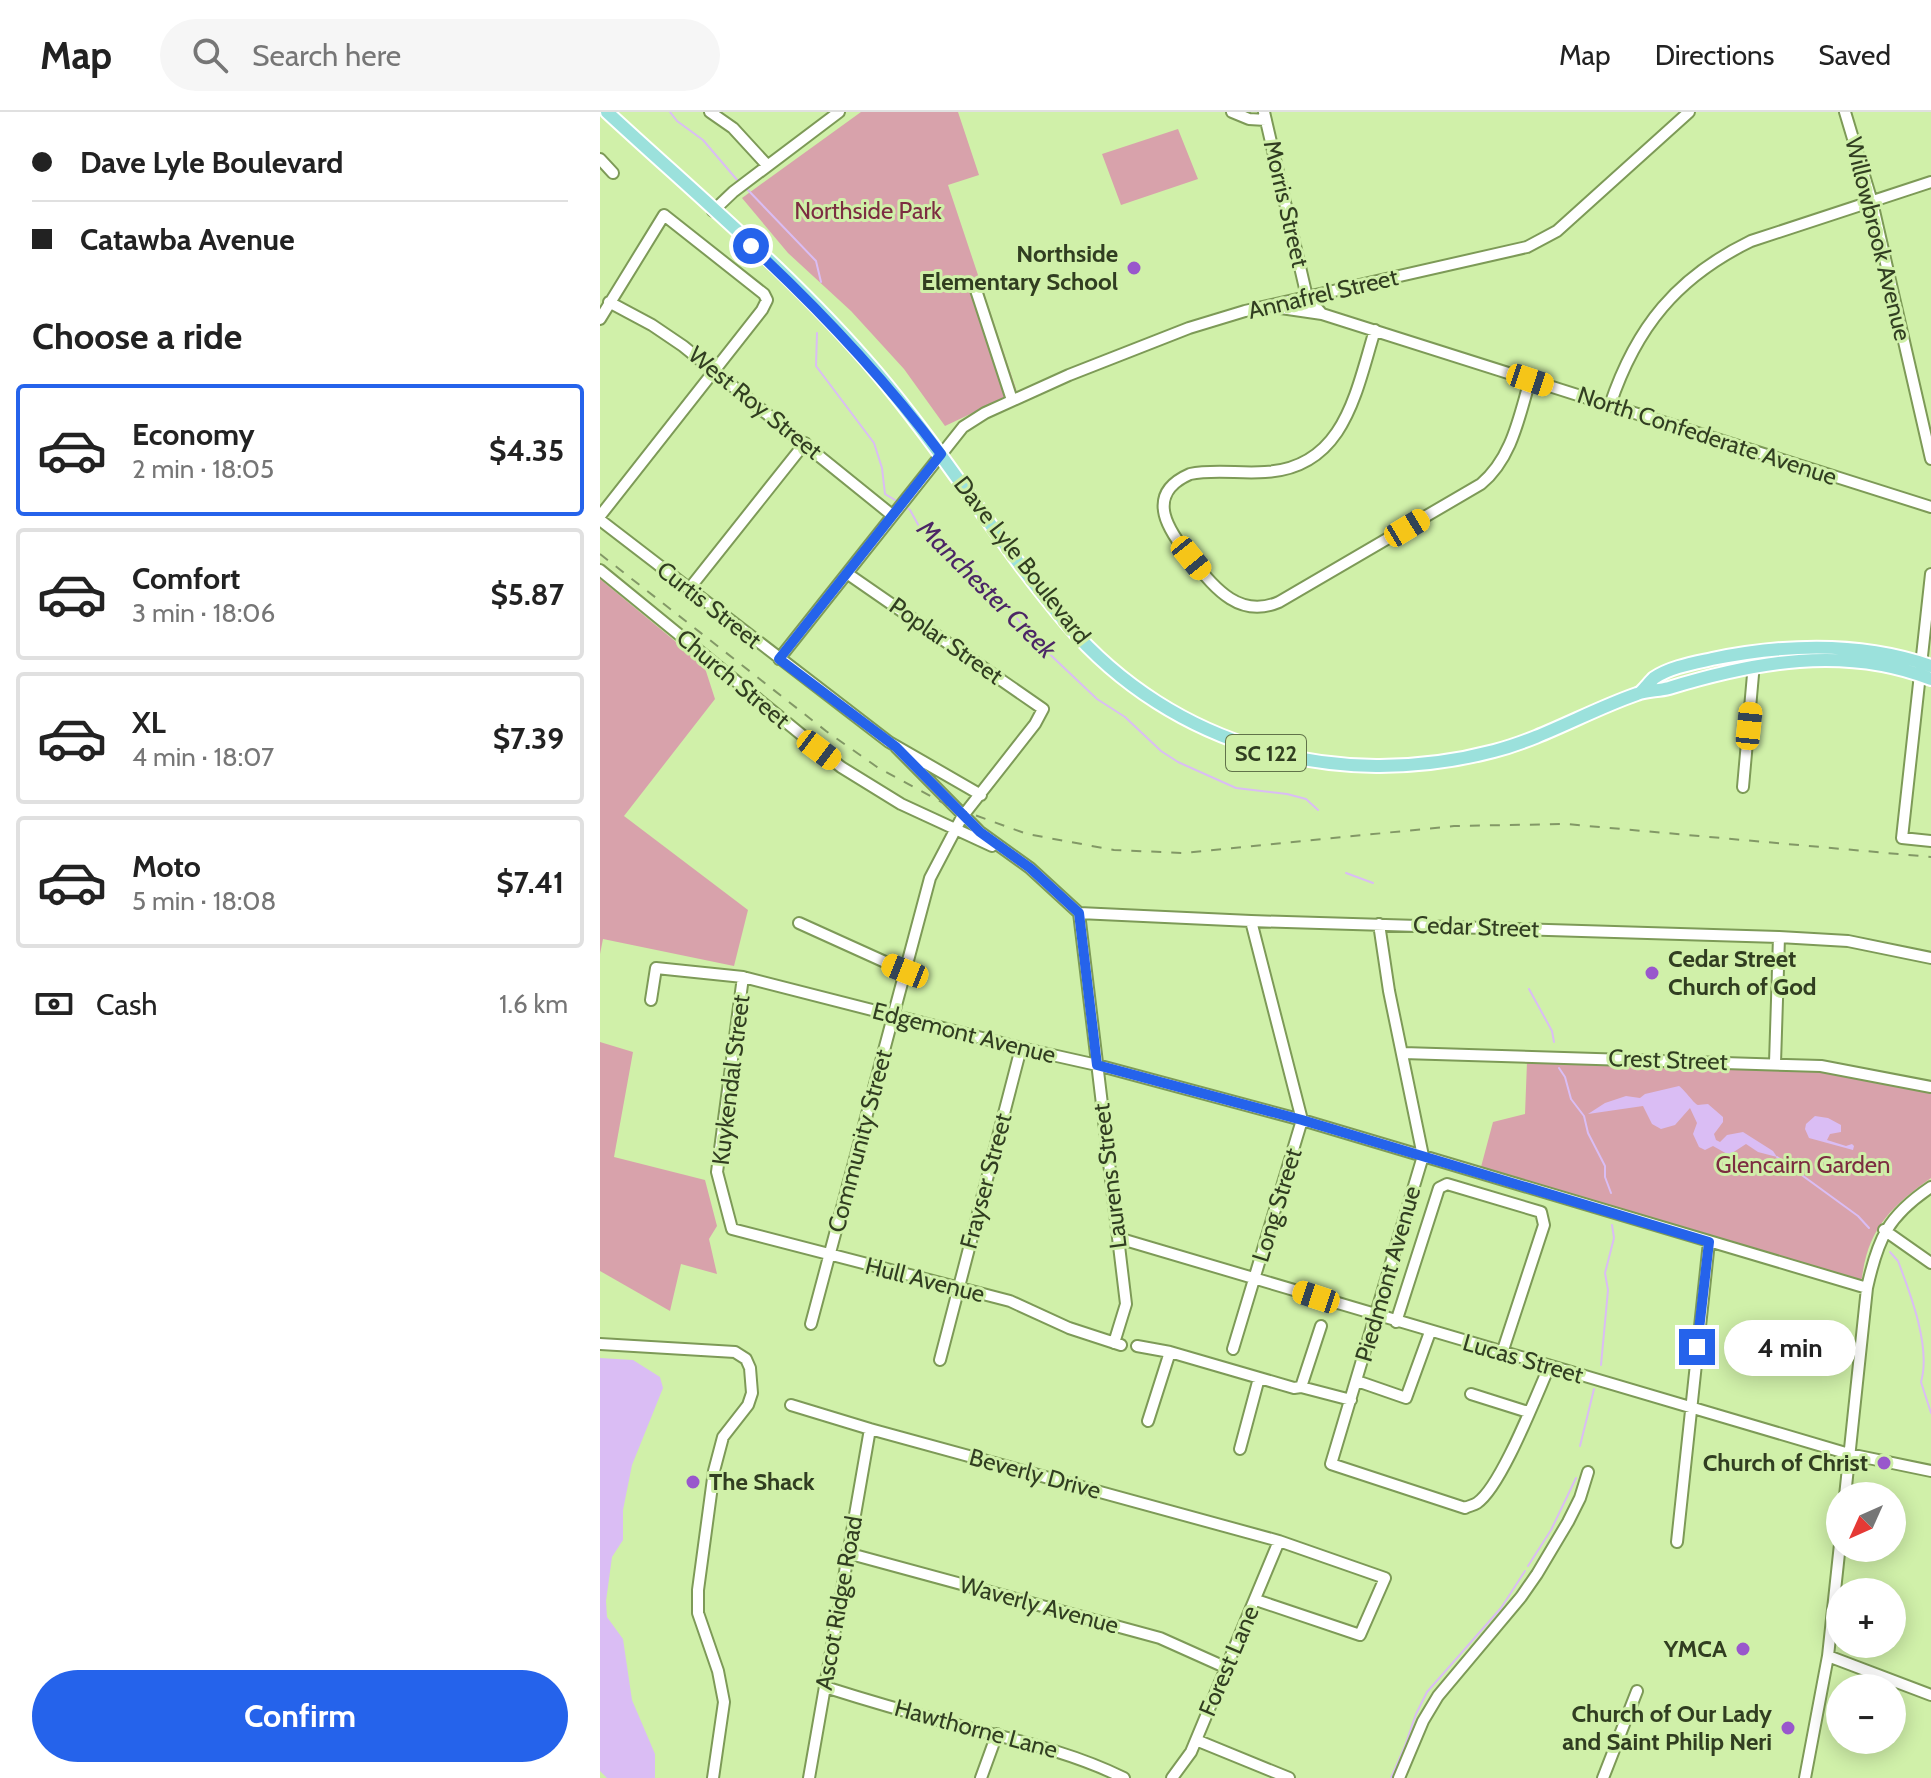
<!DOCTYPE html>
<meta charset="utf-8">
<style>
body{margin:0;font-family:Cabin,sans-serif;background:#f6f6f6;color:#222;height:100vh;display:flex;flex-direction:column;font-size:30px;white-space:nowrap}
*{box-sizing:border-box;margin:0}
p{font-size:26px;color:#767676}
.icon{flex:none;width:44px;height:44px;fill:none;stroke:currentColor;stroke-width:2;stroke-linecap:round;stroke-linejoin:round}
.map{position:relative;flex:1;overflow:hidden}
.drawer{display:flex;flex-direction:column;background:#fff;width:600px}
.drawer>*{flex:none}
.banner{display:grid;align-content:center;height:176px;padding:0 32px;background:#fff}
.needle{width:52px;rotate:225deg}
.fabs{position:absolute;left:1226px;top:1370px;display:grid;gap:16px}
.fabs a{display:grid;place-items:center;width:80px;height:80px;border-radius:50%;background:#fff;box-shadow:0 4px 20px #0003;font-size:40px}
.end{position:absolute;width:36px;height:36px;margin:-18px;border:10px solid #2563eb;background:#fff;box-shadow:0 0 0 4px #fff}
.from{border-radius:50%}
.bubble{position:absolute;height:56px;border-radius:28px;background:#fff;box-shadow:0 4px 20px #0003;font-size:26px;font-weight:700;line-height:56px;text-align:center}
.car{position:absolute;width:24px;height:48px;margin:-24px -12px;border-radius:10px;box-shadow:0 0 6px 2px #0007;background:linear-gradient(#f5c518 24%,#345 0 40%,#f5c518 0 76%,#345 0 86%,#f5c518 0)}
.banner b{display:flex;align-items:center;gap:28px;height:76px;font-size:30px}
.banner b+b{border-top:2px solid #e0e0e0}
.banner i{width:20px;height:20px;background:#222}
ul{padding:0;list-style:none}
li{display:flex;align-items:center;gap:24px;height:132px;margin:0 16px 12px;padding:0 16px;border:4px solid #e0e0e0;border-radius:8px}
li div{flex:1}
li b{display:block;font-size:30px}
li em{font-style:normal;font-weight:700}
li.active{border-color:#2563eb}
li>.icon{width:72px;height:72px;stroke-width:1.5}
h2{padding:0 32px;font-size:36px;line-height:96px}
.pay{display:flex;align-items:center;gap:20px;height:88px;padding:0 32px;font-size:30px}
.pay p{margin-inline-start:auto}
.action{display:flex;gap:16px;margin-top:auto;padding:16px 32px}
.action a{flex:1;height:92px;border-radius:48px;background:#2563eb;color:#fff;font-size:32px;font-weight:700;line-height:92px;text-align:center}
header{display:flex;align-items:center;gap:48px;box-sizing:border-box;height:112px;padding:0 40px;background:#fff;border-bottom:2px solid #e0e0e0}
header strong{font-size:38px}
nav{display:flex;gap:44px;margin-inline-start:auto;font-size:28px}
.search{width:560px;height:72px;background:#f6f6f6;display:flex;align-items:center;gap:20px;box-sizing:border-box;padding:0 28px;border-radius:44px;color:#767676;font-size:30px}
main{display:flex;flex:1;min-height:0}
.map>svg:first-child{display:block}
.green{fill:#d8a2ab}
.water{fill:#dabdf4}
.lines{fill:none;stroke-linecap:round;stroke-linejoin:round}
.stream{stroke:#dabdf4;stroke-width:2}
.minor-casing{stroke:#7d9a57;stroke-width:14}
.major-casing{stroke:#fff;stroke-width:16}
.minor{stroke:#fff;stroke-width:10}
.major{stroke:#9be1dc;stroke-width:12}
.rail{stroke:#829866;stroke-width:2;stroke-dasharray:10 10;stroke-linecap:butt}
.route{stroke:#2563eb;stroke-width:10}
.poi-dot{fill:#9957cc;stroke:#d0f0a9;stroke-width:3}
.labels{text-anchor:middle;stroke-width:6;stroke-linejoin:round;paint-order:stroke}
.shield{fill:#d0f0a9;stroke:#61734a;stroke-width:2}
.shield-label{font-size:22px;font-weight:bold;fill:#313e21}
.street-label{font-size:24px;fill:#313e21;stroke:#d0f0a9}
.park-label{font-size:24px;fill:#7c2d41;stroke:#d0f0a9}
.poi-label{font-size:24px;font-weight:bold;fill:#313e21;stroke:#d0f0a9;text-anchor:end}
.water-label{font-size:26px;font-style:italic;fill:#4b2666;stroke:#d0f0a9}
</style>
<header>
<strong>Map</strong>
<div class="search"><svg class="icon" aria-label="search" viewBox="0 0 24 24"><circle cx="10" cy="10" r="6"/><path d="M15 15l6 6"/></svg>Search here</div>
<nav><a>Map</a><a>Directions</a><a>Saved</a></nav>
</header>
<main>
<section class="drawer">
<div class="banner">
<b><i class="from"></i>Dave Lyle Boulevard</b>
<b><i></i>Catawba Avenue</b>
</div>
<h2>Choose a ride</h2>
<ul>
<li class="active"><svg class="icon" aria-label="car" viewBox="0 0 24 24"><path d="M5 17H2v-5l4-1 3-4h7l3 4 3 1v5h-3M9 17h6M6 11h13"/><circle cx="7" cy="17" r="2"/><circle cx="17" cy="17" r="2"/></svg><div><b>Economy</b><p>2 min · 18:05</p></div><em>$4.35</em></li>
<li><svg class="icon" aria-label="car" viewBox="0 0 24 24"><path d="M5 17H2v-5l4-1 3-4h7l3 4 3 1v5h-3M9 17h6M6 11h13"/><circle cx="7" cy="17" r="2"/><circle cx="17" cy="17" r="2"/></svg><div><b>Comfort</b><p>3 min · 18:06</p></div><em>$5.87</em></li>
<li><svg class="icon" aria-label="car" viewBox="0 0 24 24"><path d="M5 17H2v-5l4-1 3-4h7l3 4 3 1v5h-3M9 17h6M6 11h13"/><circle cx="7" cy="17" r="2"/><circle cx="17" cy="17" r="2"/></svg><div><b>XL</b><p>4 min · 18:07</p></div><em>$7.39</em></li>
<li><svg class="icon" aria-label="car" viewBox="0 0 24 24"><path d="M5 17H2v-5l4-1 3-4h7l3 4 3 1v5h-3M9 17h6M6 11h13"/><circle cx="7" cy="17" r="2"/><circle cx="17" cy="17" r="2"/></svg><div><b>Moto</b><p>5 min · 18:08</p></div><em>$7.41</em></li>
</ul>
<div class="pay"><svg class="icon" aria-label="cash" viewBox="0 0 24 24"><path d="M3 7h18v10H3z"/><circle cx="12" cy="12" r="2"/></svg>Cash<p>1.6 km</p></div>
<div class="action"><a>Confirm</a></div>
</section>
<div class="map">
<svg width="1331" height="1666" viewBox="0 0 1331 1666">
<rect width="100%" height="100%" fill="#d0f0a9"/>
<!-- green -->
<path class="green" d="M261 0H358L379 63 348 73 417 280 345 314 304 257 251 199 188 141 142 86Z
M578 17 598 67 521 93 502 42Z
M0 467 104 553 115 587 24 704 148 798 134 854 3 827 0 842Z
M0 930 33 940 14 1045 105 1068 117 1114 109 1127 117 1162 81 1152 70 1199 0 1159Z
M927 950 1219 958 1331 980V1066C1292 1094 1268 1116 1262 1166L1260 1169H1254L881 1055 893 1010 925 1002Z"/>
<!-- water -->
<path class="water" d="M1079 974C1085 978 1095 993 1098 993 1101 993 1104 992 1108 992L1123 1005V1010L1114 1022 1116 1028 1120 1030 1127 1023 1143 1020 1173 1039 1177 1045 1158 1040 1146 1032 1129 1043 1113 1034 1105 1038 1099 1035 1093 1022 1097 1011 1090 996 1075 1013 1061 1017 1052 1012 1043 994 988 1002 1005 991 1026 984 1040 986 1045 982Z
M1215 1004 1228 1006 1241 1013V1020L1230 1022 1227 1028 1246 1034 1252 1032 1254 1034 1253 1038 1209 1026 1205 1017 1206 1012Z
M0 1246 33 1248 60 1265 63 1276 32 1353 23 1398V1428L12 1445 6 1489 7 1505 23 1527 32 1588 55 1642V1666H7L0 1659Z"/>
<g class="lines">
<!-- stream -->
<path class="stream" d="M70 0 77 9 103 28 138 69
M146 76 216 149 221 170
M217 221 216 254 274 331 282 356 285 382 300 391
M305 394 310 398 320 416 348 445 369 454 378 461 439 532 497 587 525 605 561 639 578 650 636 676 687 682 706 687 718 698
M746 761 773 771
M929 877 952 919 954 930
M959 956 965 965 971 987 984 1004 988 1021 1005 1054V1065L1011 1081
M1177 1045 1258 1104 1269 1116
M1290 1140 1298 1149C1311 1183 1331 1236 1321 1270L1331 1301
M1001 1253 1008 1178 1005 1161 1014 1126 1012 1113
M980 1334 994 1277
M928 1454 951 1418 976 1366
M791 1666 805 1634 816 1602 827 1580 901 1496 925 1459"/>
<defs>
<path id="minor" d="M110 0 133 16 167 53
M632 0 649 7 666 8
M664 0 707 185 722 202 1331 395
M1245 0 1272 90 1331 347
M0 47 13 61
M113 99 133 80 239 0
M375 175 412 288
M9 190 52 213 83 234 292 403
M674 195 722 202
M0 207 64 103 164 182 167 188 162 198 0 404
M775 218C756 279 745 356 665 360 641 362 614 357 590 362 542 383 570 421 592 448 615 476 639 507 679 490L881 372C912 346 919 305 930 268
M1010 293C1036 215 1077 165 1151 129L1331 70
M0 408 289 630 381 683
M0 458 241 655 301 692 392 734
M1331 462 1302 726 1331 729
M89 477 205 331
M179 547 363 315 385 301 469 263 589 216 645 199 927 135 957 119 1089 0
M296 635 380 720 430 756 479 801 651 809 1179 825 1248 829 1331 846
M1143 675 1155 540
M479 801 526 1192 514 1231
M199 811 305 859
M779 812 789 879 823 1044 731 1352 865 1396C869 1394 874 1393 877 1391 901 1375 936 1284 949 1255
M143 865 117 1060 132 1117 410 1189 469 1216 521 1233
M51 888 56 856 143 865 421 936 497 953 702 1008 1267 1176
M803 941 1221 954 1331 975
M1175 951 1179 825
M1284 1118 1331 1151
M518 1126 1249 1342 1331 1359
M796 1210 839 1076 847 1072 941 1100 944 1113 902 1241
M211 1212 330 766 362 705 435 612 443 597 248 462
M721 1214 701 1275 751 1288
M0 1232 135 1240 146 1247 150 1256 152 1281 148 1293 123 1325 114 1359 98 1478V1501L118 1559 124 1590 113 1666
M537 1234 570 1240 694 1276 701 1275
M633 1237 702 1008 651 809
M340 1248 421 936
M757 1269 806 1286 830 1220
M871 1282 928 1300
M191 1293 270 1317 679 1429 785 1466 760 1523 656 1488
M548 1309 570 1240
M640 1337 659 1266
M1245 1384 1267 1176C1278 1126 1288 1104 1331 1075
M1077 1430 1109 1130
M247 1441 560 1526 627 1556
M1228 1544 1331 1583
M225 1575C266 1588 307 1600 349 1611 409 1627 467 1638 524 1666
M596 1628 689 1666
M209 1666 270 1317
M381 1666 397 1622
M572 1666 591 1640 679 1429
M799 1666 823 1609 838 1584 921 1485 937 1462 968 1410 980 1386 988 1360
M1003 1666 1037 1579
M1205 1666 1228 1544 1240 1432"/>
<path id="major" d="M7 0C98 84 195 165 276 260 344 340 399 432 467 512 573 636 738 680 894 639 944 626 988 599 1037 582 1047 578 1058 579 1069 576 1154 550 1244 533 1331 567
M1041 580C1045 576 1050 570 1054 566 1070 555 1094 551 1112 547 1185 532 1260 529 1331 554"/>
</defs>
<!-- minor casing -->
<use href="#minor" class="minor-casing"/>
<!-- major casing -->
<use href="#major" class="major-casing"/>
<!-- minor -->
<use href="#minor" class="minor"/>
<!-- major -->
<use href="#major" class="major"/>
<!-- rail -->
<path class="rail" d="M0 442 226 619 277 655 347 693 427 722 514 738 584 741 854 714 966 712 1331 745"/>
</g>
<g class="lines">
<!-- route -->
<path class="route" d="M151 134C221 199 284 266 341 342L179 547 296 635 380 720 430 756 479 801 497 953 702 1008 1109 1130 1097 1235"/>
</g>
<!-- markers -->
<g class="poi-dot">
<circle cx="534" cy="156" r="8"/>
<circle cx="1052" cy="861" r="8"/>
<circle cx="1284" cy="1351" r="8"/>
<circle cx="93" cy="1370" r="8"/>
<circle cx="1143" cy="1537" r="8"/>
<circle cx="1188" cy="1616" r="8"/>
</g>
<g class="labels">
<!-- shield labels -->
<rect class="shield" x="626" y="623" width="80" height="36" rx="6"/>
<g class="shield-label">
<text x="666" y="649">SC 122</text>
</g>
<!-- street labels -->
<g class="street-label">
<text transform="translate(686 92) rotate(77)" y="8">Morris Street</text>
<text transform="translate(1278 127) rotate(76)" y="8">Willowbrook Avenue</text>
<text transform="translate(723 182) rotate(-13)" y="8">Annafrel Street</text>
<text transform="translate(155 291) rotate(39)" y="8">West Roy Street</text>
<text transform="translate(1107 324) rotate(18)" y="8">North Confederate Avenue</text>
<text transform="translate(422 448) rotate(52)" y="8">Dave Lyle Boulevard</text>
<text transform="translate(109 493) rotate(38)" y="8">Curtis Street</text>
<text transform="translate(346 529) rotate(35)" y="8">Poplar Street</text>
<text transform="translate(133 567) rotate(40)" y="8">Church Street</text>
<text transform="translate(876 815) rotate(2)" y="8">Cedar Street</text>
<text transform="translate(364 921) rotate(14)" y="8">Edgemont Avenue</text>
<text transform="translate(1068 948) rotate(2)" y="8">Crest Street</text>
<text transform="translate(131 968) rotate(-83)" y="8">Kuykendal Street</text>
<text transform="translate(260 1029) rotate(-75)" y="8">Community Street</text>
<text transform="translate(510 1064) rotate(-97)" y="8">Laurens Street</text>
<text transform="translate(386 1069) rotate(-75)" y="8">Frayser Street</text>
<text transform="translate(677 1093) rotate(-73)" y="8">Long Street</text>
<text transform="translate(788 1162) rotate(-74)" y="8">Piedmont Avenue</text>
<text transform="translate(325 1168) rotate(14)" y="8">Hull Avenue</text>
<text transform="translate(923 1247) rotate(16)" y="8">Lucas Street</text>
<text transform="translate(435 1362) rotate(15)" y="8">Beverly Drive</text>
<text transform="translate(239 1491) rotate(-80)" y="8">Ascot Ridge Road</text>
<text transform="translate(439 1493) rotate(15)" y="8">Waverly Avenue</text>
<text transform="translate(629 1549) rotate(-67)" y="8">Forest Lane</text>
<text transform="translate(376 1617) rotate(15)" y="8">Hawthorne Lane</text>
</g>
<!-- park labels -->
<g class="park-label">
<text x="268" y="107">Northside Park</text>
<text x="1203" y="1061">Glencairn Garden</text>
</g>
<!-- poi labels -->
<g class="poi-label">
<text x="518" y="150">Northside<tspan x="518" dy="28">Elementary School</tspan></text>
<text x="1068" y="855" text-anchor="start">Cedar Street<tspan x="1068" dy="28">Church of God</tspan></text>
<text x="1268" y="1359">Church of Christ</text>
<text x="109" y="1378" text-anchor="start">The Shack</text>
<text x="1127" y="1545">YMCA</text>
<text x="1172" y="1610">Church of Our Lady<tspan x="1172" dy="28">and Saint Philip Neri</tspan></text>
</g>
<!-- water labels -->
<g class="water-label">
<text transform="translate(387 477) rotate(45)" y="9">Manchester Creek</text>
</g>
</g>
</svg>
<div class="fabs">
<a><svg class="needle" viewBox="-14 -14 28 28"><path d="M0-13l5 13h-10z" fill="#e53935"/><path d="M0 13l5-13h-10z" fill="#767676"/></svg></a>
<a>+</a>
<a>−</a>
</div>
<i class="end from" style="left:151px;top:134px"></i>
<i class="end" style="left:1097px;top:1235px"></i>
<div class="bubble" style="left:1124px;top:1208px;width:132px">4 min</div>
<i class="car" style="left:930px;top:268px;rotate:108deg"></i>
<i class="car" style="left:807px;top:416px;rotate:59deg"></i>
<i class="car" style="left:591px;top:446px;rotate:141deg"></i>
<i class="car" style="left:1149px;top:614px;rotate:6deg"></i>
<i class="car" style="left:219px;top:638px;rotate:127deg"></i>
<i class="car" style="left:305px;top:859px;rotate:292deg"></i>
<i class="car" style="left:716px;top:1185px;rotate:288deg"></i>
</div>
</main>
